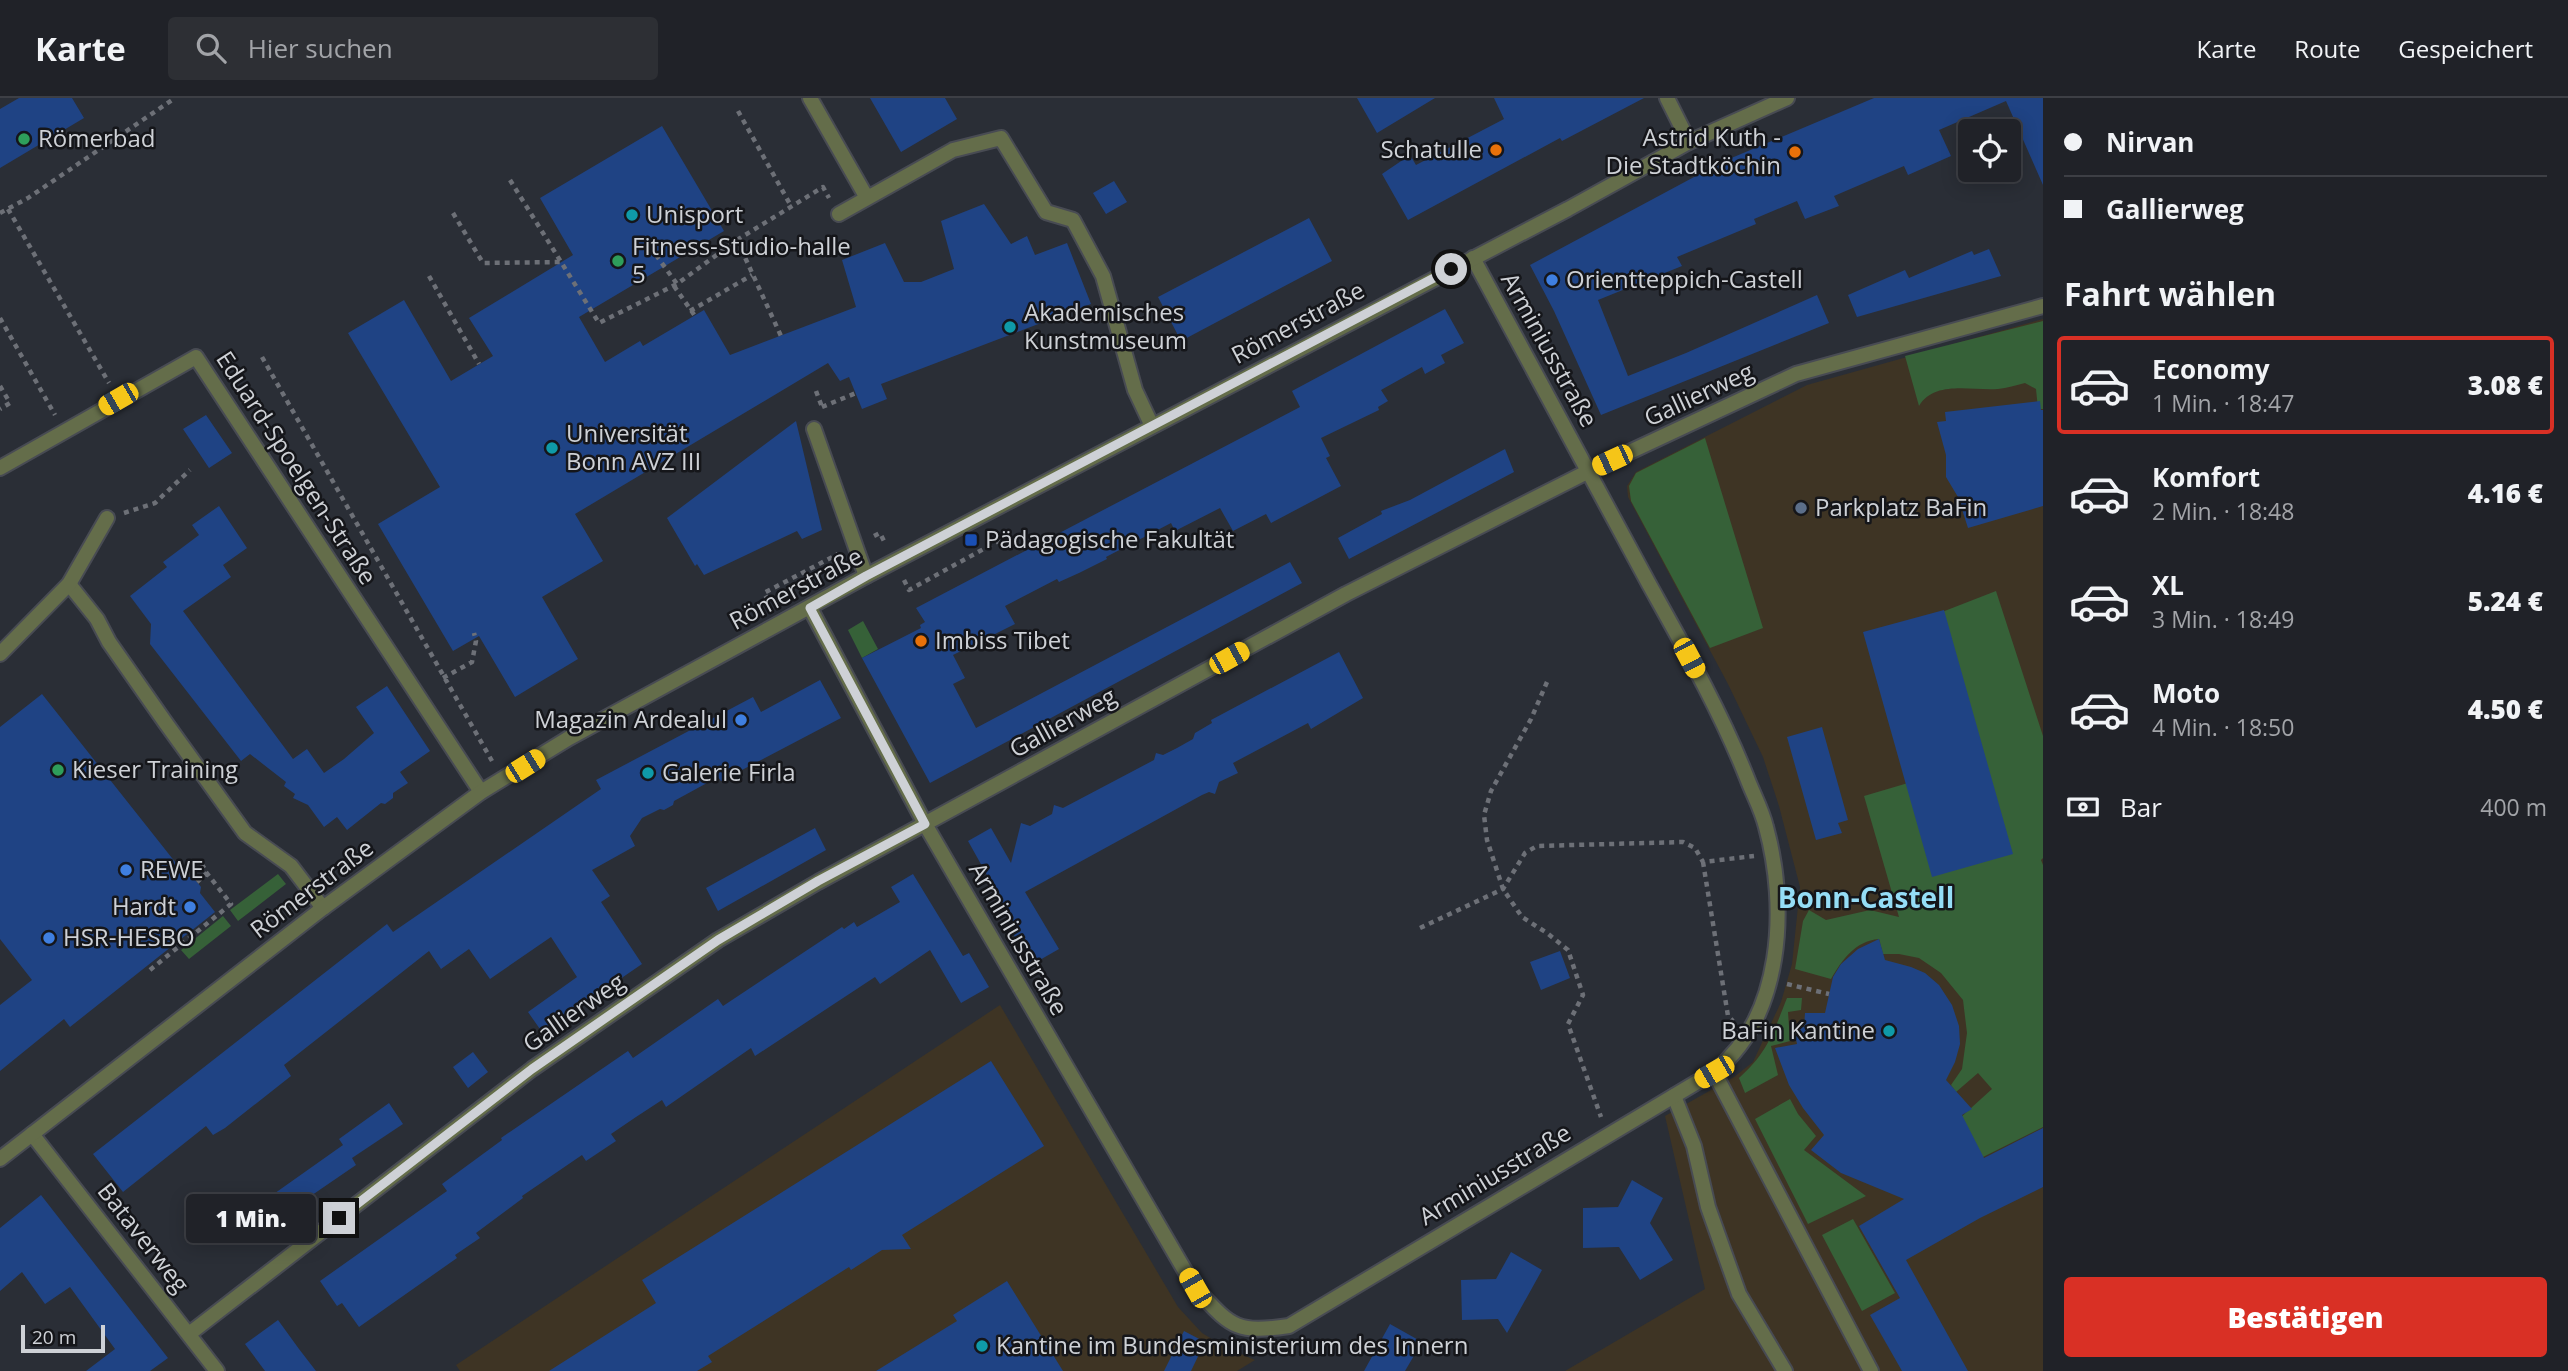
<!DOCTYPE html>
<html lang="de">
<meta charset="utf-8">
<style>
body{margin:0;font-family:"Open Sans",sans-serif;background:#2d2f34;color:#f1f3f6;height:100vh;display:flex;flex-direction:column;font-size:26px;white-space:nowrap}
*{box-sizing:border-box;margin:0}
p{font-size:23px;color:#a2a4a8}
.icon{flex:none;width:38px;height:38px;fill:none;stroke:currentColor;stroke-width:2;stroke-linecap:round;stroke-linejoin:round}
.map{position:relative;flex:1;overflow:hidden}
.panel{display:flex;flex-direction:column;background:#202228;width:525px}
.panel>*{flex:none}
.banner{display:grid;align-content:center;height:154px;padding:0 21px;background:#202228}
.tools{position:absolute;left:1958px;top:21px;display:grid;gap:14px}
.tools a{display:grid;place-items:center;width:63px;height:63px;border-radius:7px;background:#202228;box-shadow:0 4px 18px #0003,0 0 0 2px #3d3f45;font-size:35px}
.scale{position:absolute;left:21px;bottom:18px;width:84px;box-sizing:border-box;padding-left:7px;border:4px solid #ced1d6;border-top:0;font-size:19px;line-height:24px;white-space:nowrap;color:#ced1d6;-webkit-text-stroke:5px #15161a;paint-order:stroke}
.end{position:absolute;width:32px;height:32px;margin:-16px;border:9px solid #ced1d6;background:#111;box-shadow:0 0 0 4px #111}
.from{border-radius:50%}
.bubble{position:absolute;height:49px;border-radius:7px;background:#202228;box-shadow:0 4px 18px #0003,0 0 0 2px #3d3f45;font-size:23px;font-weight:800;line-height:49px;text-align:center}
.car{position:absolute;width:21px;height:42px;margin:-21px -10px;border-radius:9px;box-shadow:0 0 5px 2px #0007;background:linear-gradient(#f5c518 24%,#345 0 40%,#f5c518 0 76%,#345 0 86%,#f5c518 0)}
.banner b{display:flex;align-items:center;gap:24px;height:66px;font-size:26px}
.banner b+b{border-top:2px solid #3d3f45}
.banner i{width:18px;height:18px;background:#f1f3f6}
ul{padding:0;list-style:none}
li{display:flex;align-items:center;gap:21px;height:98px;margin:0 14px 10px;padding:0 7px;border:4px solid transparent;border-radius:7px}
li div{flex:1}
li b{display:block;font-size:26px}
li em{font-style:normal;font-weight:800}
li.active{border-color:#d93025}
li>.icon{width:63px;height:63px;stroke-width:1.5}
h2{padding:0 21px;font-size:32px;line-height:84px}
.pay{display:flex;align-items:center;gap:18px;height:77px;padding:0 21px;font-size:26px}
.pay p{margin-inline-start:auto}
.button{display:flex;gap:14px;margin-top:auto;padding:14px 21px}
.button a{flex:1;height:80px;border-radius:7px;background:#d93025;color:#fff;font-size:28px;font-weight:800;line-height:80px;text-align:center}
header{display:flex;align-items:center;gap:42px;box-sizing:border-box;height:98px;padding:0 35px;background:#202228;border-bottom:2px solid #3d3f45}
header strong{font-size:33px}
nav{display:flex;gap:38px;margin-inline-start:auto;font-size:24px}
.search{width:490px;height:63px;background:#2d2f34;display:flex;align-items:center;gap:18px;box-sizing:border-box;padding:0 24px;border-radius:7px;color:#a2a4a8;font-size:26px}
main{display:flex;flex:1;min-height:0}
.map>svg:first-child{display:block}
.commercial{fill:#3e3424}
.green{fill:#366138}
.building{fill:#1f4384}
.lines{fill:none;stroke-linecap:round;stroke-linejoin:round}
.service-casing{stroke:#484b53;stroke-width:18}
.minor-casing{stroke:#484b53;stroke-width:18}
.tertiary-casing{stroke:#484b53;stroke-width:18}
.path{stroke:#6d7077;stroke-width:4.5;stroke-dasharray:5 5;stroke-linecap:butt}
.service{stroke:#646d4a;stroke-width:14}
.minor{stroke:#646d4a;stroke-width:14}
.tertiary{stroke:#646d4a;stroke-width:14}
.route{stroke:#ced1d6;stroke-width:9}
.leisure-dot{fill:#2e9e5b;stroke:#15161a;stroke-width:2.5}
.food-dot{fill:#e8710a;stroke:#15161a;stroke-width:2.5}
.culture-dot{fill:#0f9aa8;stroke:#15161a;stroke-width:2.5}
.shop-dot{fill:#3f7fe0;stroke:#15161a;stroke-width:2.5}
.service-dot{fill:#5c6f8a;stroke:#15161a;stroke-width:2.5}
.transit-dot{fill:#1a4fb4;stroke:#15161a;stroke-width:2.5}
.labels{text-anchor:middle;stroke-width:5;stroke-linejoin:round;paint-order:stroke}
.poi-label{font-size:24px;fill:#ced1d6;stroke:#15161a;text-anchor:start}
.street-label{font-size:24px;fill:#ced1d6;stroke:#15161a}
.quarter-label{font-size:28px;font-weight:bold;fill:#95ddf6;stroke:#15161a}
</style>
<header>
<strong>Karte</strong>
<div class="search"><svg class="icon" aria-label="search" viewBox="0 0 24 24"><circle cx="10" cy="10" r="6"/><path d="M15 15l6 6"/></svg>Hier suchen</div>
<nav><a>Karte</a><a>Route</a><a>Gespeichert</a></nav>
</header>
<main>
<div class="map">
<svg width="2043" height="1273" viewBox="0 0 2043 1273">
<rect width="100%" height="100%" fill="#2a2e36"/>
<!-- commercial -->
<path class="commercial" d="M2043 221V1273H1565L1705 1191 1665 1018 1734 979 1753 964 1781 904 1792 866 1800 789 1779 708 1763 659 1728 586 1628 399 1627 388 1636 374 1807 287Z
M1000 907 1178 1209 1202 1235 1225 1249 1255 1262 1237 1273H460L456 1267Z"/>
<!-- green -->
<path class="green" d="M2043 223V311H2038L2036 291 2025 285C2016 287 2007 290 1998 291 1971 293 1935 282 1919 308L1905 258Z
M1705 340 1763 530 1710 550 1631 403 1629 388 1636 375Z
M1996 493 2043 638V760L2041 762 2043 767V1029L1981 1060 1960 1020 1992 991 1978 975 1956 994 1951 987 1962 971 1967 935 1963 902 1941 875 1919 860 1899 856H1883L1879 841C1855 843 1842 862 1831 881L1795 871 1803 823 1809 812 1826 822 1870 812 1899 819 1864 698 1908 685 1942 514Z
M863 523 878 551 862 560 848 532Z
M278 776 286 786 238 823 230 812Z
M223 818 231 828 189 861 181 852Z
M1787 900H1802L1801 912 1788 914 1790 943 1771 948 1778 977 1745 995 1739 980C1768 954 1773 935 1787 900Z
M1790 1001 1798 1016 1816 1038 1804 1052 1866 1098 1808 1126 1755 1021Z
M1853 1121 1895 1195 1862 1213 1822 1137Z"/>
<!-- building -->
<path class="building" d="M19 0H72L84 20 0 70V11Z
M870 0H945L957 21 901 54Z
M1357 0H1435L1377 35Z
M1494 0H1644L1562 43 1560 40 1408 122 1382 76 1410 57 1416 67 1504 21Z
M1874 0H2043V87L2006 3 1939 32 1951 58 1908 77 1904 68 1834 98 1839 108 1805 121 1797 103 1754 121 1756 126 1677 159 1682 168 1598 202 1628 278 1686 255 1817 197 1829 225 1601 317 1554 213 1530 167 1722 64Z
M662 28 724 133 579 219 605 264 640 243 643 248 704 212 730 257 856 209 842 162 885 145 904 184H921L954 171 941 123 984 106 1011 146 1027 138 1035 157 1067 145 1091 206 881 286 887 301 862 311 849 279 840 283 828 265 575 416 603 463 542 499 578 561 515 599 479 538 453 553 378 426 440 389 348 235 404 202 451 283 493 258 469 220 573 157 540 100Z
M1114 83 1127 104 1106 116 1093 95Z
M1309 120 1332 163 1181 243 1158 199Z
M1989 151 2001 178 1857 219 1848 197 1905 172 1909 180 1972 153 1974 157Z
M1445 211 1464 245 1441 257 1445 265 1425 276 1422 269 1381 292 1388 303 1378 309 1379 312 1321 340 1330 358 1326 360 1341 388 1271 425 1266 416 1233 433 1220 410 1175 433 1171 425 1106 459 1107 461 1079 475 1059 484 1057 481 1005 508 1015 526 953 557 965 580 953 586 976 630 1290 464 1302 485 930 685 862 560 921 530 920 527 925 524 916 510 1300 309 1292 293Z
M2040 303 2041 312H2043V408L1968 430 1958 399 1946 379V357L1937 324 1946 323 1945 314Z
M206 317 232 355 209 370 183 331Z
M796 323 822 432 802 441 797 433 704 477 697 466 695 468 667 420Z
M1505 351 1514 374 1349 461 1338 440 1382 416 1381 413 1410 402Z
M219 408 247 450 223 467 231 479 183 513 293 661 307 651 324 675 344 661 374 635 356 609 387 588 430 653 400 674 408 685 393 695V700L385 706 381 705 347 732 337 719 324 729 308 707 293 700 295 696 284 688 286 684 250 656 241 663 150 546 151 526 130 498 167 469 163 464 199 437 192 427Z
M1944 512 2013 756 1932 779 1863 534Z
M1339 554 1363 600 1311 631 1308 625 1233 665 1238 675 1219 684 1215 696 1209 694 1202 697 1025 794 1059 851 1031 867 1011 832 1016 829 1003 806 999 808 1001 802 968 743 991 730 1011 765 1021 725 1030 728 1052 716 1054 707 1063 710 1154 662 1156 655 1163 657 1177 650 1193 641 1195 635 1212 625 1211 622Z
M820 582 841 620 721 683 718 679 674 703 673 707 664 712 660 711 642 720 630 738 635 748 592 772 610 798 601 804 642 866 556 925 542 934 528 914 577 879 551 839 490 881 469 851 441 871 429 853 284 967 291 978 225 1030 213 1037 206 1028 123 1094 93 1056 387 826 393 834 601 691 596 682 753 599 761 614Z
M42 596 187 779H193L201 789 200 795 215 814 70 929 64 921 0 973V907L32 882 0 841V629Z
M1822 629 1848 722 1838 725 1842 735 1816 742 1787 639Z
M815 730 826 752 718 813 706 790Z
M913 776 963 858 969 855 989 889 961 905 930 852 880 886 875 879 755 958 751 950 666 1009 662 1002 636 1019 611 1036 616 1043 586 1063 582 1057 522 1098 523 1100 476 1135 480 1140 455 1157 457 1160 359 1229 342 1205 337 1208 320 1183 447 1093 442 1086 502 1042 501 1040 628 953 633 960 718 901 723 908 842 829 844 831 854 824 857 829 900 804 891 789Z
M1879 841 1885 862 1911 869 1925 875 1939 887 1952 907 1959 928 1960 946 1955 964 1946 982 1972 1011 1962 1017 1984 1060 2043 1030V1089L1980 1120 1906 1162 1968 1273H1902L1870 1217 1900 1200 1859 1128 1904 1101 1841 1075 1811 1052 1824 1037 1803 1010 1789 987 1775 950 1797 946 1794 931 1804 929 1805 915H1825L1833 879 1841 866 1858 851Z
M1560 853 1570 880 1541 892 1530 864Z
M473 954 488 974 468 990 453 969Z
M991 963 1044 1048 902 1137 911 1151 882 1152 851 1172 849 1169 708 1258 712 1264 697 1273H549L656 1205 642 1182Z
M389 1005 403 1026 352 1060 356 1067 299 1106 301 1109 276 1127 261 1105 343 1047 345 1050 339 1041Z
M1632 1082 1663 1100 1650 1125 1673 1162 1640 1182 1619 1149 1583 1150V1110L1618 1109Z
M41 1097 168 1260 150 1273H86L115 1251 70 1189 45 1206 22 1174 0 1193V1130Z
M1511 1154 1542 1172 1507 1235 1498 1221 1462 1222 1461 1182 1496 1181Z
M1007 1183 1063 1273H876L957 1223 953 1217Z
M278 1222 299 1251 316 1273H265L245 1246Z
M1390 1226 1422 1244 1405 1273H1364Z
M1184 1233 1205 1244 1191 1273H1164Z"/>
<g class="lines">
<defs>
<path id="service" d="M810 0 867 100
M839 116 953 52 1001 40 1046 114 1073 122 1103 178 1135 292 1152 328
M814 331 866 478
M69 486 97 521 109 544 165 624 245 735 291 768 323 810
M1714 974 1871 1273
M1674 998 1694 1048 1708 1109 1739 1196 1785 1273"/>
<path id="minor" d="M1667 0 1689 44
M0 370 196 259 481 694
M810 510 925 726 1195 1190C1231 1228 1234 1236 1289 1228L1714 974C1783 919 1788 809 1766 729 1762 712 1753 696 1747 680 1720 612 1684 549 1649 486 1590 377 1532 268 1473 160
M0 556 69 486 107 420
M32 1036 217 1273
M189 1236 532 971 718 842 818 784 1346 496 1589 373 1796 276 2043 208"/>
<path id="tertiary" d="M0 1061 323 810 481 694 569 640 866 478 1568 111 1689 44 1787 0"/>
</defs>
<!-- service casing -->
<use href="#service" class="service-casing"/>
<!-- minor casing -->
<use href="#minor" class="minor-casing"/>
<!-- tertiary casing -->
<use href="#tertiary" class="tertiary-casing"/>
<!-- path -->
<path class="path" d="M738 13 791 108
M510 82 599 225 677 186 737 142 823 89 829 100
M8 111 109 285
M0 115 28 100 175 0
M453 115 483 165 561 164
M737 142 781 238
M656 157 677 186
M429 178 479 266
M674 188 695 218
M690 213 752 177
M0 220 55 317
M262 259 492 663
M0 288 10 305 0 311
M816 293 822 309
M822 309 856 295
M124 415 155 405 190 372
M874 438 880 435 884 443
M904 482 909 492 1000 442 996 433
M768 502 764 495 838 456
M443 580 472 564 476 543 474 535
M1547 584 1531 621 1491 693 1484 717 1487 742 1503 791 1522 819 1547 835 1568 852 1583 897 1568 926 1601 1019
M1703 764 1728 918 1733 923
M197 784 207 775
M1420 830 1503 791 1525 755 1537 748 1683 744 1695 750 1703 764 1754 758
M150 872 231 806 202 769 205 767
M1787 886 1829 896"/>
<!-- service -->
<use href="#service" class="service"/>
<!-- minor -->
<use href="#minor" class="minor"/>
<!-- tertiary -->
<use href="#tertiary" class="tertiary"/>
</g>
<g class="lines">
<!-- route -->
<path class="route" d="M339 1120 532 971 718 842 818 783 925 726 810 510 866 478 1451 171"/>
</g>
<!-- markers -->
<g class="leisure-dot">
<circle cx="24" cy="41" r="7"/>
<circle cx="618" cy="163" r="7"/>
<circle cx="58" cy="672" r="7"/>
</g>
<g class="food-dot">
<circle cx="1496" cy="52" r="7"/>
<circle cx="1795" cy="54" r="7"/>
<circle cx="921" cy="543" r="7"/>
</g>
<g class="culture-dot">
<circle cx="632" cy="117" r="7"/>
<circle cx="1010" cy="229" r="7"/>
<circle cx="552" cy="350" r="7"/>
<circle cx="648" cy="675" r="7"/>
<circle cx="1889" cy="933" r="7"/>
<circle cx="982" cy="1248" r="7"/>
</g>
<g class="shop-dot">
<circle cx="1552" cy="182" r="7"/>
<circle cx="741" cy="622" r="7"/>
<circle cx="126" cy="772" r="7"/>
<circle cx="190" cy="809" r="7"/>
<circle cx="49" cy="840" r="7"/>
</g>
<circle class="service-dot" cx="1801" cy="410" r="7"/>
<rect class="transit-dot" x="964" y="435" width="14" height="14" rx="3.5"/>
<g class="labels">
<!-- poi labels -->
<g class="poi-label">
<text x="1781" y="48" text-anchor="end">Astrid Kuth -<tspan x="1781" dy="28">Die Stadtköchin</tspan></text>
<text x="38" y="49">Römerbad</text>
<text x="1482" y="60" text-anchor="end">Schatulle</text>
<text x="646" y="125">Unisport</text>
<text x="632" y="157">Fitness-Studio-halle<tspan x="632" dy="28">5</tspan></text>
<text x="1566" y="190">Orientteppich-Castell</text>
<text x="1024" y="223">Akademisches<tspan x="1024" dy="28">Kunstmuseum</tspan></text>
<text x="566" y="344">Universität<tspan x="566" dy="28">Bonn AVZ III</tspan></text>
<text x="1815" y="418">Parkplatz BaFin</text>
<text x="985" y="450">Pädagogische Fakultät</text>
<text x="935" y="551">Imbiss Tibet</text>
<text x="727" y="630" text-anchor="end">Magazin Ardealul</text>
<text x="72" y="680">Kieser Training</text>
<text x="662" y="683">Galerie Firla</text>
<text x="140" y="780">REWE</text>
<text x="176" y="817" text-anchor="end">Hardt</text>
<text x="63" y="848">HSR-HESBO</text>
<text x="1875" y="941" text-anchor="end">BaFin Kantine</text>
<text x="996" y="1256">Kantine im Bundesministerium des Innern</text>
</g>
<!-- street labels -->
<g class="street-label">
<text transform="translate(1298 225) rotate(-28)" y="8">Römerstraße</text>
<text transform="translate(1549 252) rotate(61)" y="8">Arminiusstraße</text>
<text transform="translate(1699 297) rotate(-25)" y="8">Gallierweg</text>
<text transform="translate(296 370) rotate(57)" y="8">Eduard-Spoelgen-Straße</text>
<text transform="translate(796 491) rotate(-28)" y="8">Römerstraße</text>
<text transform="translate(1063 625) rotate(-29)" y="8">Gallierweg</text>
<text transform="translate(312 791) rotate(-37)" y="8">Römerstraße</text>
<text transform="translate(1018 841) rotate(60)" y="8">Arminiusstraße</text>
<text transform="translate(574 915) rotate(-35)" y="8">Gallierweg</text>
<text transform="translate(1495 1077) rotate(-31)" y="8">Arminiusstraße</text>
<text transform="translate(143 1140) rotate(52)" y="8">Bataverweg</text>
</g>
<!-- quarter labels -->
<g class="quarter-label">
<text x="1866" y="810">Bonn-Castell</text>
</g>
</g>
</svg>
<div class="tools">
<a><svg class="icon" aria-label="locate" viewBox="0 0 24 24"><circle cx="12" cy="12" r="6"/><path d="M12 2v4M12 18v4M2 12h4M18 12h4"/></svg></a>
</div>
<div class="scale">20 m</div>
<i class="end from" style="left:1451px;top:171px"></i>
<i class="end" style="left:339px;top:1120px"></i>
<div class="bubble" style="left:186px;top:1096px;width:130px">1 Min.</div>
<i class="car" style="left:118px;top:301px;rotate:240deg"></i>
<i class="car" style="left:1612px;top:362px;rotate:245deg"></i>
<i class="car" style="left:1229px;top:560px;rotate:61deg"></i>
<i class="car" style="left:1689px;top:560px;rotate:152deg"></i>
<i class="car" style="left:525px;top:668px;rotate:58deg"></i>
<i class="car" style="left:1714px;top:974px;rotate:240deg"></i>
<i class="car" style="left:1195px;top:1190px;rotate:330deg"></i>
</div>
<section class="panel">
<div class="banner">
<b><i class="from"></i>Nirvan</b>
<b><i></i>Gallierweg</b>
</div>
<h2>Fahrt wählen</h2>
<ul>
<li class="active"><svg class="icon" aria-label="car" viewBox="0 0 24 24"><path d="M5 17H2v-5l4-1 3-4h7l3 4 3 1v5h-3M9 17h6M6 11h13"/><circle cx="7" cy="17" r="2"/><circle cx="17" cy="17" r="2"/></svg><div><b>Economy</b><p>1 Min. · 18:47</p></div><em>3.08 €</em></li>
<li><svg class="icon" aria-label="car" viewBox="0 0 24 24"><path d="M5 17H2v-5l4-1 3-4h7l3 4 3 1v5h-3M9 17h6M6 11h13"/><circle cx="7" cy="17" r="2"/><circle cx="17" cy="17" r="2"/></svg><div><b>Komfort</b><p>2 Min. · 18:48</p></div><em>4.16 €</em></li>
<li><svg class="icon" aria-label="car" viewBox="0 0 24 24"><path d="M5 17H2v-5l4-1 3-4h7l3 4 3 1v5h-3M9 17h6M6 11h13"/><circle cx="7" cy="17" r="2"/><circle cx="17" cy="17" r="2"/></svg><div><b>XL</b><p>3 Min. · 18:49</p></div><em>5.24 €</em></li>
<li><svg class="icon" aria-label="car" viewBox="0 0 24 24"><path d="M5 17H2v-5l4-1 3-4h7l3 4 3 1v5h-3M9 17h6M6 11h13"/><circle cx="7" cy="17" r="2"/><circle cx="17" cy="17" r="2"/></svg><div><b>Moto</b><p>4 Min. · 18:50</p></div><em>4.50 €</em></li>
</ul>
<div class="pay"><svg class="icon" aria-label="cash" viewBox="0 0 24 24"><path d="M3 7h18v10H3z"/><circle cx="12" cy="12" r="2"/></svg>Bar<p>400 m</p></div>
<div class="button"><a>Bestätigen</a></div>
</section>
</main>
